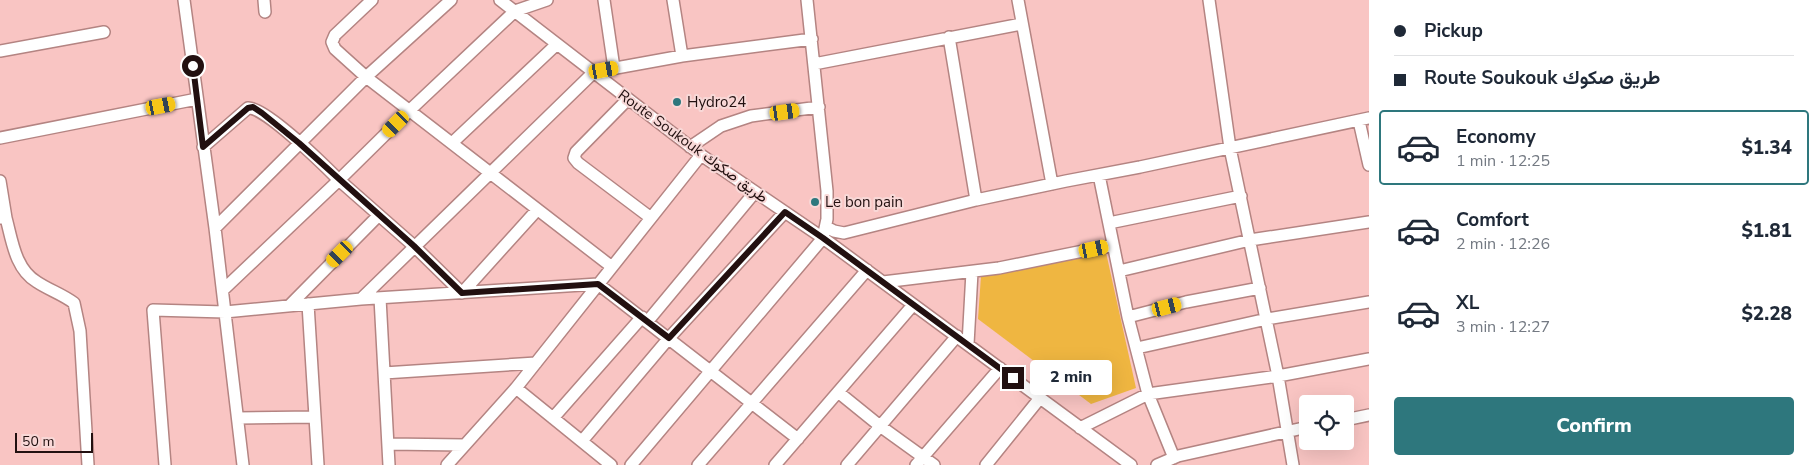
<!DOCTYPE html>
<meta charset="utf-8">
<style>
body{margin:0;font-family:"Nunito Sans",Vazirmatn,sans-serif;background:#f2f2f3;color:#1f2937;height:100vh;display:flex;flex-direction:column;font-size:19px;white-space:nowrap}
*{box-sizing:border-box;margin:0}
p{font-size:16px;color:#747a83}
.icon{flex:none;width:28px;height:28px;fill:none;stroke:currentColor;stroke-width:2;stroke-linecap:round;stroke-linejoin:round}
.map{position:relative;flex:1;overflow:hidden}
.side{display:flex;flex-direction:column;background:#fff;width:450px}
.side>*{flex:none}
.guide{display:grid;align-content:center;height:110px;padding:0 25px;background:#fff}
.controls{position:absolute;left:1299px;top:395px;display:grid;gap:10px}
.controls a{display:grid;place-items:center;width:55px;height:55px;border-radius:5px;background:#fff;box-shadow:0 5px 20px #0002;font-size:25px}
.scale{position:absolute;left:15px;bottom:12px;width:78px;box-sizing:border-box;padding-left:5px;border:2px solid #221010;border-top:0;font-size:14px;line-height:18px;white-space:nowrap;color:#221010;-webkit-text-stroke:4px #f8d8d7;paint-order:stroke}
.end{position:absolute;width:22px;height:22px;margin:-11px;border:6px solid #221010;background:#fff;box-shadow:0 0 0 2px #fff}
.from{border-radius:50%}
.bubble{position:absolute;height:35px;border-radius:5px;background:#fff;box-shadow:0 5px 20px #0002;font-size:16px;font-weight:800;line-height:35px;text-align:center}
.car{position:absolute;width:15px;height:30px;margin:-15px -8px;border-radius:6px;box-shadow:0 0 4px 1px #0007;background:linear-gradient(#f5c518 24%,#345 0 40%,#f5c518 0 76%,#345 0 86%,#f5c518 0)}
.guide b{display:flex;align-items:center;gap:18px;height:48px;font-size:19px}
.guide b+b{border-top:1px solid #e0e1e3}
.guide i{width:12px;height:12px;background:#1f2937}
ul{padding:0;list-style:none}
li{display:flex;align-items:center;gap:15px;height:75px;margin:0 10px 8px;padding:0 15px;border:2px solid transparent;border-radius:5px}
li div{flex:1}
li b{display:block;font-size:19px}
li em{font-style:normal;font-weight:800}
li.selected{border-color:#2e777d}
li>.icon{width:45px;height:45px;stroke-width:1.5}
.primary-button{display:flex;gap:10px;margin-top:auto;padding:10px 25px}
.primary-button a{flex:1;height:58px;border-radius:5px;background:#2e777d;color:#fff;font-size:20px;font-weight:800;line-height:58px;text-align:center}
main{display:flex;flex:1;min-height:0}
.map>svg:first-child{display:block}
.green{fill:#efb641}
.lines{fill:none;stroke-linecap:round;stroke-linejoin:round}
.minor-casing{stroke:#b48482;stroke-width:14}
.minor{stroke:#fff;stroke-width:11}
.route{stroke:#221010;stroke-width:6}
.poi-dot{fill:#2e777d;stroke:#f8d8d7;stroke-width:2}
.labels{text-anchor:middle;stroke-width:4;stroke-linejoin:round;paint-order:stroke}
.poi-label{font-size:15px;fill:#221010;stroke:#f8d8d7;text-anchor:start}
.street-label{font-size:15px;fill:#221010;stroke:#f8d8d7}
</style>
<main>
<div class="map">
<svg width="1369" height="465" viewBox="0 0 1369 465">
<rect width="100%" height="100%" fill="#f9c5c3"/>
<!-- green -->
<path class="green" d="M1105 248 1136 388 1091 404 978 319 981 276Z"/>
<g class="lines">
<defs>
<path id="minor" d="M184 0 215 228
M264 0 265 12
M372 0 335 35 332 42 335 49 366 77 612 267
M500 0 701 155 823 238 1131 465
M604 0 614 68
M673 0 682 56
M1018 0 1052 184
M1209 0 1230 148 1278 376 1293 465
M949 37 976 200
M0 51 104 32
M814 64 1021 24
M628 99 576 152 574 158 578 163 651 218
M1359 121 1369 165
M0 138 197 99
M452 143 557 44
M203 147 248 108C264 106 325 166 339 180L410 110 515 11 547 0
M690 147 721 126 751 116 819 107
M1099 175 1128 317 1148 394 1174 458
M0 181 6 218H0
M6 218C12 240 15 269 37 282 49 290 62 294 74 303L80 331 88 465
M1109 223 1241 196
M826 227 834 231 844 233 976 200 1066 181 1140 167 1369 118
M1119 271 1250 240 1369 222
M883 282 999 268 1113 245
M223 290 339 180 414 246 462 293 537 210
M380 298 389 465
M361 299 594 72 682 56 812 39
M308 304 318 465
M289 306 379 215
M1128 317 1186 302 1260 288
M647 322 755 192
M968 344 972 272
M1137 348 1267 319 1369 302
M384 373 536 363
M516 388 611 465
M838 392 880 426 934 465
M238 418 315 417
M553 418 642 317
M1345 420 1369 415
M1080 428 1148 394 1278 376 1369 359
M582 441 669 338 785 212
M388 444 464 445
M165 465 153 310 225 312 361 299 598 284 798 439
M243 465 215 228 366 77 451 0
M447 465 516 388 701 155
M631 465 823 238 827 219V191L807 0
M698 465 867 270
M775 465 913 305
M847 465 957 336
M916 465 1000 368
M986 465 1040 398
M1157 465 1178 456 1308 427"/>
</defs>
<!-- minor casing -->
<use href="#minor" class="minor-casing"/>
<!-- minor -->
<use href="#minor" class="minor"/>
</g>
<g class="lines">
<!-- route -->
<path class="route" d="M193 66 203 147 248 108 253 107 262 113 299 143 414 246 462 293 598 284 669 338 785 212 823 238 1013 378"/>
</g>
<!-- markers -->
<g class="poi-dot">
<circle cx="677" cy="102" r="5"/>
<circle cx="815" cy="202" r="5"/>
</g>
<g class="labels">
<!-- poi labels -->
<g class="poi-label">
<text x="687" y="107">Hydro24</text>
<text x="825" y="207">Le bon pain</text>
</g>
<!-- street labels -->
<g class="street-label">
<text transform="translate(693 146) rotate(36)" y="5">Route Soukouk طريق صكوك</text>
</g>
</g>
</svg>
<div class="controls">
<a><svg class="icon" aria-label="locate" viewBox="0 0 24 24"><circle cx="12" cy="12" r="6"/><path d="M12 2v4M12 18v4M2 12h4M18 12h4"/></svg></a>
</div>
<div class="scale">50 m</div>
<i class="end from" style="left:193px;top:66px"></i>
<i class="end" style="left:1013px;top:378px"></i>
<div class="bubble" style="left:1030px;top:360px;width:82px">2 min</div>
<i class="car" style="left:604px;top:70px;rotate:80deg"></i>
<i class="car" style="left:161px;top:106px;rotate:79deg"></i>
<i class="car" style="left:785px;top:112px;rotate:82deg"></i>
<i class="car" style="left:396px;top:124px;rotate:225deg"></i>
<i class="car" style="left:1094px;top:249px;rotate:78deg"></i>
<i class="car" style="left:340px;top:254px;rotate:225deg"></i>
<i class="car" style="left:1167px;top:307px;rotate:76deg"></i>
</div>
<section class="side">
<div class="guide">
<b><i class="from"></i>Pickup</b>
<b><i></i>Route Soukouk طريق صكوك</b>
</div>
<ul>
<li class="selected"><svg class="icon" aria-label="car" viewBox="0 0 24 24"><path d="M5 17H2v-5l4-1 3-4h7l3 4 3 1v5h-3M9 17h6M6 11h13"/><circle cx="7" cy="17" r="2"/><circle cx="17" cy="17" r="2"/></svg><div><b>Economy</b><p>1 min · 12:25</p></div><em>$1.34</em></li>
<li><svg class="icon" aria-label="car" viewBox="0 0 24 24"><path d="M5 17H2v-5l4-1 3-4h7l3 4 3 1v5h-3M9 17h6M6 11h13"/><circle cx="7" cy="17" r="2"/><circle cx="17" cy="17" r="2"/></svg><div><b>Comfort</b><p>2 min · 12:26</p></div><em>$1.81</em></li>
<li><svg class="icon" aria-label="car" viewBox="0 0 24 24"><path d="M5 17H2v-5l4-1 3-4h7l3 4 3 1v5h-3M9 17h6M6 11h13"/><circle cx="7" cy="17" r="2"/><circle cx="17" cy="17" r="2"/></svg><div><b>XL</b><p>3 min · 12:27</p></div><em>$2.28</em></li>
</ul>
<div class="primary-button"><a>Confirm</a></div>
</section>
</main>
